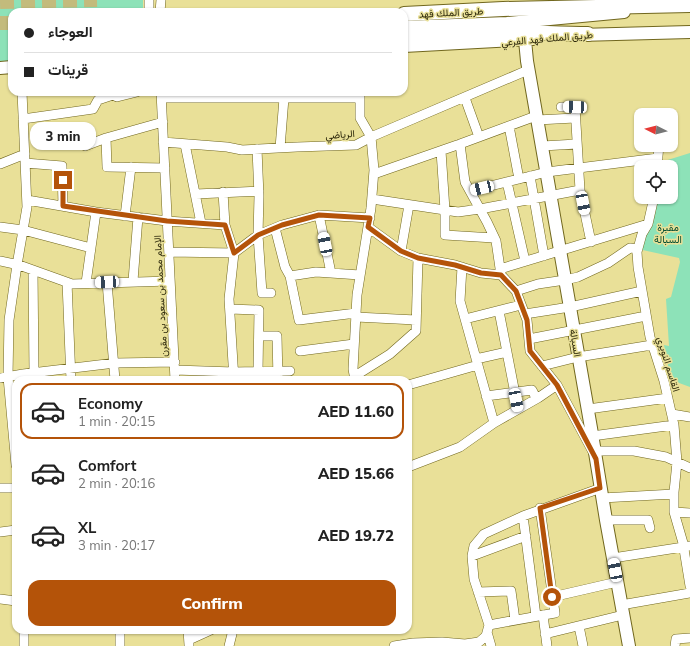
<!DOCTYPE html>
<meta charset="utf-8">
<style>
body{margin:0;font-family:Mulish,Vazirmatn,sans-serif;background:#f2f2f2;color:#222;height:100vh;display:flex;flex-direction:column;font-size:15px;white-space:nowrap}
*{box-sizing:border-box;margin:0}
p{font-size:13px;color:#767676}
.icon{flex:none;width:22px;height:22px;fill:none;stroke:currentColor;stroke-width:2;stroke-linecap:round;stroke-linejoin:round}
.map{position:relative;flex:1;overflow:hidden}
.details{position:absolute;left:12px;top:376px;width:400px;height:258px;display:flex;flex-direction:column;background:#fff;border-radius:12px;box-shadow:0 1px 3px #0004}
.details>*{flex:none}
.hud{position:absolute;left:8px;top:8px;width:400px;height:88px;border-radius:12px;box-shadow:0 1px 3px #0004;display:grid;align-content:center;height:88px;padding:0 16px;background:#fff}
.needle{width:26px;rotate:276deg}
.controls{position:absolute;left:634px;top:108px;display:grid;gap:8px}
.controls a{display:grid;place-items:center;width:44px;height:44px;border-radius:8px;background:#fff;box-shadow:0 1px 3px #0004;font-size:20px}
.end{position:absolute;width:18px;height:18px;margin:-9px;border:5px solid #b45309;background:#fff;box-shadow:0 0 0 2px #fff}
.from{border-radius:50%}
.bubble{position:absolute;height:28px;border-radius:12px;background:#fff;box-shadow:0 1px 3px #0004;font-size:13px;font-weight:800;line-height:28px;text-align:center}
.car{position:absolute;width:12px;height:24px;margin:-12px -6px;border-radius:5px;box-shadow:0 0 3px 1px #0007;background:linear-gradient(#fff 24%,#345 0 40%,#fff 0 76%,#345 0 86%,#fff 0)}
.hud b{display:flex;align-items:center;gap:14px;height:38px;font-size:15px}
.hud b+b{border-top:1px solid #e0e0e0}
.hud i{width:10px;height:10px;background:#222}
ul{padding:7px 0 0;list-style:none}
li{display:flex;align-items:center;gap:12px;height:56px;margin:0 8px 6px;padding:0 8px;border:2px solid transparent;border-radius:12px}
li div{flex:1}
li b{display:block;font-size:15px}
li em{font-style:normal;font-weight:800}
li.active{border-color:#b45309}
li>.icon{width:36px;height:36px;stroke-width:1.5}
.primary-button{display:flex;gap:8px;margin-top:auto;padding:8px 16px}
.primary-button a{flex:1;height:46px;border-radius:12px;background:#b45309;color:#fff;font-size:16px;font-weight:800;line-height:46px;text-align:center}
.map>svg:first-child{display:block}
.green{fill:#8de2b8}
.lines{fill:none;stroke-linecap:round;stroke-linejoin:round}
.highway-tunnel{stroke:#c3bb7c;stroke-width:14;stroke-dasharray:14 7;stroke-linecap:butt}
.minor-casing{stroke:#71671e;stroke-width:10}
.major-casing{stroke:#71671e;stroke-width:14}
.highway-casing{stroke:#71671e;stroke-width:16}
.minor{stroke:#fff;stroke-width:9}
.major{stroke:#fff;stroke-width:12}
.highway{stroke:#fff;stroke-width:14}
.route{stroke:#b45309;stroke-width:5}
.labels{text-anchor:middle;stroke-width:3;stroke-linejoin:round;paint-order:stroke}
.street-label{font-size:10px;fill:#2c270a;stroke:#e9e098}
.park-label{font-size:10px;fill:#024c31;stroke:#e9e098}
</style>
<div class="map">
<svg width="690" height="646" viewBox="0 0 690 646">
<rect width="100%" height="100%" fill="#e9e098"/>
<!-- green -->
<path class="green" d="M0 0H143V12H12V61H0Z
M690 153V387L671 380 664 345 669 346 666 299 671 297 680 262 679 258 638 249 654 197H671V167H657L658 163Z"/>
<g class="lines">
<!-- highway-tunnel -->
<path class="highway-tunnel" d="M0 2 97 0
M0 23H12"/>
<defs>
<path id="minor" d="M149 12V0
M160 12 161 0
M161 92 175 380
M162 98H360
M465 98 479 137
M561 107H575L580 190 591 242
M23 119 93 109 98 100 113 95 117 97 137 92
M537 120 575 118
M509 126 519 179
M106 138 107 167 165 168
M163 142 227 147 242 150 297 147 356 145 371 137 528 70
M185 144 201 223
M460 144 465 182 487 222 496 241 501 275 516 291 527 320 530 351 557 385 593 452
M85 146 106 138 163 122
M542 146 577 144
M280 148 284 98
M257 149 259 196 258 235 262 293H271
M441 151 445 210V235L494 238
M25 163 62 166 63 206
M0 164 25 154
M657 167 659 145
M374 174 460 144 536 116
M530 176 544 256
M507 182 525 261
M470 191 547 172 658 158
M223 192 225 225
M196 194 259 191
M654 197 648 224 642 234 637 252 638 267 650 337 664 381 674 425 677 462 674 492V512L683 543 690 586
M372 199 458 212 480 209 580 190
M27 200 96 212 167 221 225 225 234 253 229 299 234 380
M319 215 331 273
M125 216 131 167
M0 227 23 230 91 248
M368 227 401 251 418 258 455 265 481 273 501 275
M275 228 285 267 290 276 299 320 356 313
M401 251 409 205
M169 252 234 253 258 235 282 225 319 215 370 218
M0 261 19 265 72 284 170 281
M462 267 460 301 494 423
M500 269 648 224
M33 270 34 373
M290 276 316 272 360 275
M133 281 138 217
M67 282 71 380
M107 282 115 380
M86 283 96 212
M516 291 538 284 565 280 578 277 608 263 630 248 638 249
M230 309 259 310 258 372
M499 311 518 409
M525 314 570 307 642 291
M356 317 416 320
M465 319 521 305
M259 336H277L278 380
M529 339 646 316
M300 351 354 344
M476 359 507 352
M542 366 578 357 652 345
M175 370 234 372 290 371
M355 376 390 354 416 331 418 258
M0 378 23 374 115 363 175 362
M355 380 353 369 357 295 371 208 374 170 371 137 360 118V92
M408 385 478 365
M486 396 532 390 536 398
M588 409 668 398
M672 414 690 417
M592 436 674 425
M595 451H634L666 457 690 468
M16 465 8 377 9 320 17 265 27 207 22 92
M408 467 460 447 494 423 538 398 557 385
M0 488H16
M602 498 674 494
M674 512 690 513
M523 516 536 616
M606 520H648L650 528
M0 532 16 530
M472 556 526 536
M613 558 690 546
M478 592 511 591 515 620
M552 597 617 582
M0 599 16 601
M621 605 690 593
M543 615 547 646
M489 625 555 613 540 508
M579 626 583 646
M24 630V646
M120 630V646
M188 630 189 645
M487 632 491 646
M545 634 623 615
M189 640 211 630
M229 646 233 630
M394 646 413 643 442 642 465 644 479 642 486 636 489 625 474 579 472 556 474 546 484 534 523 516 601 488
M675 646 676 639 690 638"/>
<path id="major" d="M404 27 507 23 624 12
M579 35 690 32
M525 40 527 61 591 428 606 520 629 646
M404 46 533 39
M0 68 12 67"/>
<path id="highway" d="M404 14 503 9 690 5
M404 37C465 28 527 33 588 34"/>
</defs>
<!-- minor casing -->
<use href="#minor" class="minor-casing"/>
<!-- major casing -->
<use href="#major" class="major-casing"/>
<!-- highway casing -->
<use href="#highway" class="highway-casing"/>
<!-- minor -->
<use href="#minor" class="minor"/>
<!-- major -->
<use href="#major" class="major"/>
<!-- highway -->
<use href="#highway" class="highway"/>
</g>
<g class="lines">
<!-- route -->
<path class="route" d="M63 180V206L167 221 225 225 234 253 258 235 282 225 319 215 370 218 368 227 401 251 418 258 455 265 481 273 501 275 516 291 527 320 530 351 557 385 596 459 600 488 540 508 552 597"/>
</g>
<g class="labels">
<!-- street labels -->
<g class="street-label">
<text transform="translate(451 12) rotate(-3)" y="4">طريق الملك فهد</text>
<text transform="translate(547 38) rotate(-5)" y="4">طريق الملك فهد الفرعي</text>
<text transform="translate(340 134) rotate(-5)" y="4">الرياضي</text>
<text transform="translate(160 296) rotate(-93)" y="4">الإمام محمد بن سعود بن مقرن</text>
<text transform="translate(576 343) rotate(80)" y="4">السبالة</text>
<text transform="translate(669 364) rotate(73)" y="4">القاسم النويري</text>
</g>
<!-- park labels -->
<g class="park-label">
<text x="668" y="231">مقبرة<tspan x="668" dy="12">السبالة</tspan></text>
</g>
</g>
</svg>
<div class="controls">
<a><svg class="needle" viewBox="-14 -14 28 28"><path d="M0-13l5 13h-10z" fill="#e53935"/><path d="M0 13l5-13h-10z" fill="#767676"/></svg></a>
<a><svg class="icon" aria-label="locate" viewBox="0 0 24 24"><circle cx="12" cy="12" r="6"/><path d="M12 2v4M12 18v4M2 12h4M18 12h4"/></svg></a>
</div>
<i class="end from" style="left:552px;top:597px"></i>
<i class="end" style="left:63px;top:180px"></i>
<div class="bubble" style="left:30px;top:122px;width:66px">3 min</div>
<i class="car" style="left:575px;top:107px;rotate:272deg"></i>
<i class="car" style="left:482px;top:188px;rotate:257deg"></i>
<i class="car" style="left:583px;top:203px;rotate:169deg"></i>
<i class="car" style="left:325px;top:244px;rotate:349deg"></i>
<i class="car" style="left:107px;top:282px;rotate:267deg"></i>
<i class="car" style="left:516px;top:400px;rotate:169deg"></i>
<i class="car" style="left:615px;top:570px;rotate:349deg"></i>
<div class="hud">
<b><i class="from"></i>العوجاء</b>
<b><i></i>قرينات</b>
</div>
<section class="details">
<ul>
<li class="active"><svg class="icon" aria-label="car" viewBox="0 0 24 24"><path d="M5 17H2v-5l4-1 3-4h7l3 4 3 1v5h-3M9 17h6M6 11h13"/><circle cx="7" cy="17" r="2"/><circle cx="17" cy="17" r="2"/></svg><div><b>Economy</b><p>1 min · 20:15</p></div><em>AED 11.60</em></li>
<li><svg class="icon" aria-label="car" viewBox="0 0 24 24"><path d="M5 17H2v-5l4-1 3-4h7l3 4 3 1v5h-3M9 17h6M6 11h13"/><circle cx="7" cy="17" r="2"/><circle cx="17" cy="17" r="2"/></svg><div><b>Comfort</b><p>2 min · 20:16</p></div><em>AED 15.66</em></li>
<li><svg class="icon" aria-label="car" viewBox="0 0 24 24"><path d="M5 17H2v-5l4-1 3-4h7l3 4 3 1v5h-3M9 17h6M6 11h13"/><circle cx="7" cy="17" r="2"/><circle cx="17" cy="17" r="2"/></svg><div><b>XL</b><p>3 min · 20:17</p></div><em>AED 19.72</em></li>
</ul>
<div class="primary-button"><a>Confirm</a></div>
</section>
</div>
